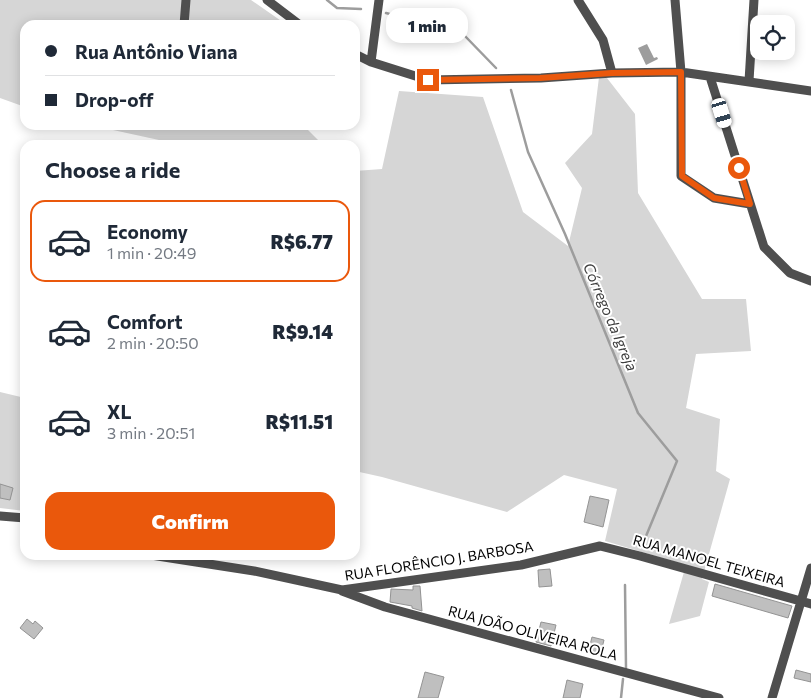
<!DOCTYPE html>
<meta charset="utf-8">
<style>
body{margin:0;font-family:Commissioner,sans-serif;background:#f2f2f3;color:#1f2937;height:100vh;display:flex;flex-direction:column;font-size:19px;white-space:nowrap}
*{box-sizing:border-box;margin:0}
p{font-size:16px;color:#747a83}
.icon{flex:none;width:28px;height:28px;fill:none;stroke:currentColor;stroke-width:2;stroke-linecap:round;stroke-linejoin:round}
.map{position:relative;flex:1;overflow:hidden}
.details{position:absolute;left:20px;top:140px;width:340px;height:420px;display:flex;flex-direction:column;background:#fff;border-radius:15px;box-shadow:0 2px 12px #0003}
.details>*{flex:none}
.banner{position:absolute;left:20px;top:20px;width:340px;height:110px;border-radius:15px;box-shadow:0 2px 12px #0003;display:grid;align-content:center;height:110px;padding:0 25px;background:#fff}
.tools{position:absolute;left:750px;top:15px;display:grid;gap:10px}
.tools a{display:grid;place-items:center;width:45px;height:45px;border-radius:10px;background:#fff;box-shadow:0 2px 12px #0003;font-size:25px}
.end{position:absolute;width:22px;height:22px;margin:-11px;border:6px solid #ea580c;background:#fff;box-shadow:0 0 0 2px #fff}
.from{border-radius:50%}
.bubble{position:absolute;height:35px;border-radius:15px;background:#fff;box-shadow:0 2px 12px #0003;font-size:16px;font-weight:800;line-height:35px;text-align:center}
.car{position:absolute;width:15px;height:30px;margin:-15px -8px;border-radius:6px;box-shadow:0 0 4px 1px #0007;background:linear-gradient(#fff 24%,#345 0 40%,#fff 0 76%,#345 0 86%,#fff 0)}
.banner b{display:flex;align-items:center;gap:18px;height:48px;font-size:19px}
.banner b+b{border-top:1px solid #e0e1e3}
.banner i{width:12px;height:12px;background:#1f2937}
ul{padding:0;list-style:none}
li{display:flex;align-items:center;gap:15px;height:82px;margin:0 10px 8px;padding:0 15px;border:2px solid transparent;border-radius:15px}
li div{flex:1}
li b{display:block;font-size:19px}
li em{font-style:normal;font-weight:800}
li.on{border-color:#ea580c}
li>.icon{width:45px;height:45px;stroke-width:1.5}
h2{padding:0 25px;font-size:22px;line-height:60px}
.primary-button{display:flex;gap:10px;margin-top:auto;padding:10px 25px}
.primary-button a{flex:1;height:58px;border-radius:15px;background:#ea580c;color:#fff;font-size:20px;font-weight:800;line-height:58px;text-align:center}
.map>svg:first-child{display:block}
.green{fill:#d6d6d6}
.water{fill:#9d9d9d}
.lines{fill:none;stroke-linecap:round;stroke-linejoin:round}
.stream{stroke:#9d9d9d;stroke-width:2.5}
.building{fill:#bfbfbf;stroke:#939393}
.minor{stroke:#4f4f4f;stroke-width:9}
.route{stroke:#ea580c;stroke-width:6}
.labels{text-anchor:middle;stroke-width:4;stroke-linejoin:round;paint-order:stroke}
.street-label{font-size:14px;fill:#000;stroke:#fff}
.water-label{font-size:15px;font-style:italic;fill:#3e3e3e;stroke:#fff}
</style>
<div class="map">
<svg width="811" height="698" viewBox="0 0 811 698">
<rect width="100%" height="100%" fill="#fff"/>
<!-- green -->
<path class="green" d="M0 0H251L287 25H25V107L0 98Z
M600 69 635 114 638 193 702 299H746L751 351 696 354 686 408 720 419 716 471 730 479 702 579 709 582 700 616 669 624 686 565 605 541 617 489 564 475 507 512 382 477 355 471V171L382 169 399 91 483 97 523 212 568 246 582 188 565 163 592 134Z
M90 125H303L323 145H182Z
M0 392 25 398V511L0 508Z"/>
<!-- water -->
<path class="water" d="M647 44 654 58 657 57 658 59 646 65 638 48Z"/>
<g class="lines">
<!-- stream -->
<path class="stream" d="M327 0 337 8 361 9
M386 13 463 34 496 68
M511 90 528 152 565 234 638 413 677 461 644 541
M625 585 626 668
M621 698 623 679"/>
</g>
<!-- building -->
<path class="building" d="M0 484 13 488 10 500 0 498Z
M590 496 609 500 603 527 584 522Z
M550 569 552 586 539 587 538 570Z
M715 584 792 606 788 618 712 596Z
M413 586H420L422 611 412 608V606L390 602 391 589 413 590Z
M27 619 33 624 35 621 43 628 34 639 20 628Z
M541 622 556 625 551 646 536 642Z
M592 637 604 640 600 656 588 653Z
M796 670 811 674V682L794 678Z
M425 672 444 677 438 698H418Z
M567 680 583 684 580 698H563Z"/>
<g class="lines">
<!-- minor -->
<path class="minor" d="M267 0 300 25
M578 0 603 40 612 73
M675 0 681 72V176L714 198 750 204
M184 25 186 0
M355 54 371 62 428 80 541 78 612 73 681 72 811 91
M371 62 379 0
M710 77 764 247 790 273 811 281
M749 81 754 0
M0 516 25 518
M151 555 254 571 342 590 521 565 600 546 640 556 811 604
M342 591 385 607 719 698
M772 698 811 568"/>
</g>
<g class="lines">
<!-- route -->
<path class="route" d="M428 80 540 78 612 73 681 72 682 176 714 198 750 204 739 168"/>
</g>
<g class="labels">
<!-- street labels -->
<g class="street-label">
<text transform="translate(439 561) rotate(-9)" y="5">RUA FLORÊNCIO J. BARBOSA</text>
<text transform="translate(709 561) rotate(16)" y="5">RUA MANOEL TEIXEIRA</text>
<text transform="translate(533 633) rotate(15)" y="5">RUA JOÃO OLIVEIRA ROLA</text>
</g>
<!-- water labels -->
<g class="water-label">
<text transform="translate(610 317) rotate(67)" y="5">Córrego da Igreja</text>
</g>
</g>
</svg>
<div class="tools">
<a><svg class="icon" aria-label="locate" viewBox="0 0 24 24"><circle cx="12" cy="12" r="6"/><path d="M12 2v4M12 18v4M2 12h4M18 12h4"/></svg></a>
</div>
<i class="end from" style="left:739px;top:168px"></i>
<i class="end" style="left:428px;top:80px"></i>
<div class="bubble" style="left:386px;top:8px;width:82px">1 min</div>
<i class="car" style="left:722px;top:113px;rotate:163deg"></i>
<div class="banner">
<b><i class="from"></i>Rua Antônio Viana</b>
<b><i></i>Drop-off</b>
</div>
<section class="details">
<h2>Choose a ride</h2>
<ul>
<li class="on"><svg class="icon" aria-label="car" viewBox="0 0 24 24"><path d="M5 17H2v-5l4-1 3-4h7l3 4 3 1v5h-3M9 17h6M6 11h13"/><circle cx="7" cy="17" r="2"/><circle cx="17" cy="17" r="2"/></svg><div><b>Economy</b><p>1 min · 20:49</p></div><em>R$6.77</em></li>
<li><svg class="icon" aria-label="car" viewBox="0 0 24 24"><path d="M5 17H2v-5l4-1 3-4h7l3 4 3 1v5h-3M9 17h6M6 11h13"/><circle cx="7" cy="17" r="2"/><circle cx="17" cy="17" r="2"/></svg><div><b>Comfort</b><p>2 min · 20:50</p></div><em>R$9.14</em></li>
<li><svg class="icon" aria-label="car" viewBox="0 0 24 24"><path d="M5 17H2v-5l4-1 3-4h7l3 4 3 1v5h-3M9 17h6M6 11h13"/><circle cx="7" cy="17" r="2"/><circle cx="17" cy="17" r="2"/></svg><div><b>XL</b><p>3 min · 20:51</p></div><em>R$11.51</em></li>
</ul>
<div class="primary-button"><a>Confirm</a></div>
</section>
</div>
